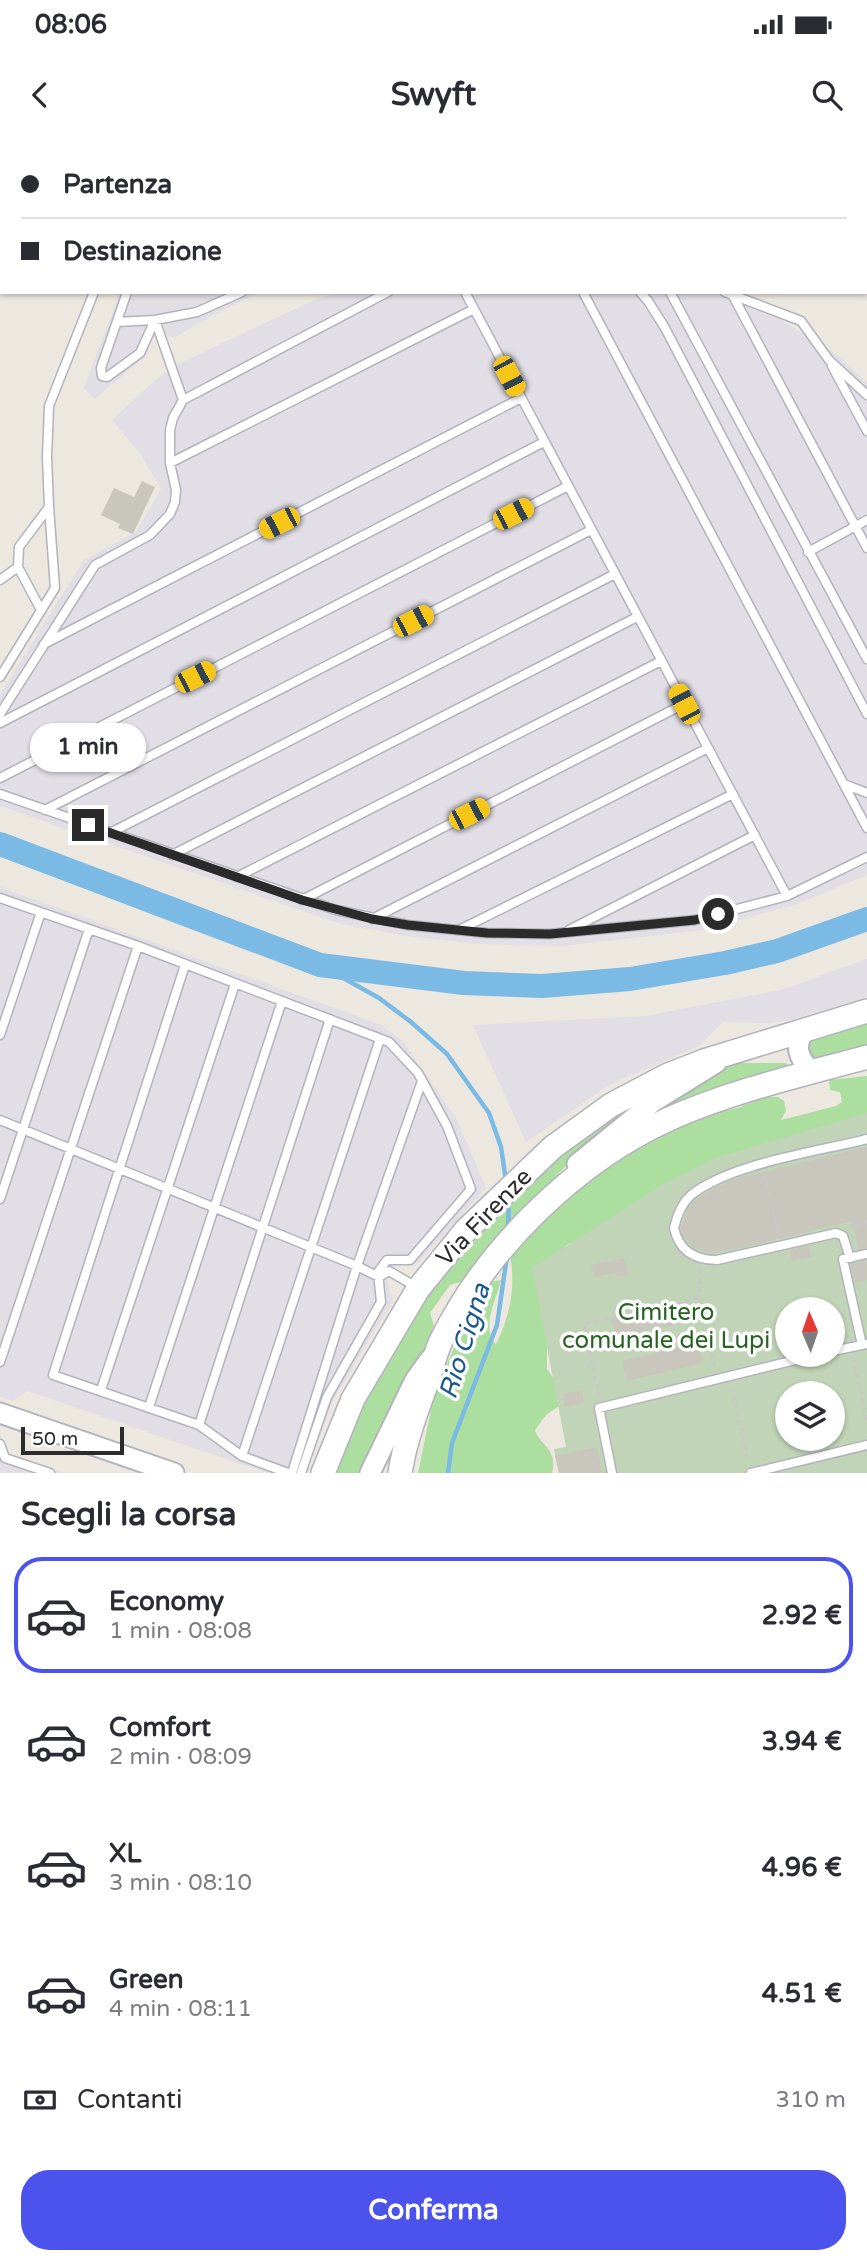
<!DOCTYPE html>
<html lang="it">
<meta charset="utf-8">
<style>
body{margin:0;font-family:"Varela Round",sans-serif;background:#f7f7f7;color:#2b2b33;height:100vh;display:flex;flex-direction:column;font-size:26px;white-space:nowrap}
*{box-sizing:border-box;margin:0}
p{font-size:23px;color:#7c7c81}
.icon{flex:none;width:38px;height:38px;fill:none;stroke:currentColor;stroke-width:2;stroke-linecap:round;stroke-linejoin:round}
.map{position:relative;height:1333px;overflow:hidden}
.drawer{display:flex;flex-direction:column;background:#fff;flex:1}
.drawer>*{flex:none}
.hud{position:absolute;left:0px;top:0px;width:868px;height:154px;box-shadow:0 2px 5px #0004;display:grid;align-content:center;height:154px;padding:0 21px;background:#fff}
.needle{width:46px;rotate:358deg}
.buttons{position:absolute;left:775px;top:1157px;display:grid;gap:14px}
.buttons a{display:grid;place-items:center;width:70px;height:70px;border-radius:50%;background:#fff;box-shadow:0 2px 5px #0004;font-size:35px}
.scale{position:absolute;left:21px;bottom:18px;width:103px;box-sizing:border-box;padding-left:7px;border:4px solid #2b2b2b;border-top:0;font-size:19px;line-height:24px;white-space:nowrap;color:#2b2b2b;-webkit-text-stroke:5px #fff;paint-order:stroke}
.end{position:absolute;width:32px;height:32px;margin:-16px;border:9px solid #2b2b2b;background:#fff;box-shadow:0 0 0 4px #fff}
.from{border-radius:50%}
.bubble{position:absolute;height:49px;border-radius:24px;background:#fff;box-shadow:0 2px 5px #0004;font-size:23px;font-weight:800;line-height:49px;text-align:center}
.car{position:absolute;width:21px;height:42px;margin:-21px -10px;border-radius:9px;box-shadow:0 0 5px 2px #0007;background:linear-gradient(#f5c518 24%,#345 0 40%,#f5c518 0 76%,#345 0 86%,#f5c518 0)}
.hud b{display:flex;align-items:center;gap:24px;height:66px;font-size:26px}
.hud b+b{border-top:2px solid #e1e1e2}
.hud i{width:18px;height:18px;background:#2b2b33}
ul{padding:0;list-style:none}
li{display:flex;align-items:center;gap:21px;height:116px;margin:0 14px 10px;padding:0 7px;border:4px solid transparent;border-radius:28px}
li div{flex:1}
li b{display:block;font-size:26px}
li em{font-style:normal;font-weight:800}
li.active{border-color:#4c53ec}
li>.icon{width:63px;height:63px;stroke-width:1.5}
h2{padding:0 21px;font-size:32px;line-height:84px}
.pay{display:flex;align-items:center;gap:18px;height:77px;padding:0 21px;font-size:26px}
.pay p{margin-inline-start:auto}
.cta{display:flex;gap:14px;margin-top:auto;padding:14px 21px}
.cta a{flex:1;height:80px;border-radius:28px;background:#4c53ec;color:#fff;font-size:28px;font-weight:800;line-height:80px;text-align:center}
.status{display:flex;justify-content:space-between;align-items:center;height:49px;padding:0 35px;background:#fff;direction:ltr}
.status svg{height:19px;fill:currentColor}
header{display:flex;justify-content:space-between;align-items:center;height:91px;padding:0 21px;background:#fff;font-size:32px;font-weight:800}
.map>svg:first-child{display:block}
.industrial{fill:#e1dee5}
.green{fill:#acde9f}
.cemetery{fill:#c1d4b7;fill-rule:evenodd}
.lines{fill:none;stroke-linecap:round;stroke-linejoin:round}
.stream{stroke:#7abae5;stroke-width:4.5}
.river{stroke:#7abae5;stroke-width:24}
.building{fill:#c8c6bd}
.service-casing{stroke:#b2b3bd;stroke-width:11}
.tertiary-casing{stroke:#b2b3bd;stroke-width:23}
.secondary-casing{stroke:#b2b3bd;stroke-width:26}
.path{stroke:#c8c8c8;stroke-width:2.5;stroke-dasharray:5 3.5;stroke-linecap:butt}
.service{stroke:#fff;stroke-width:8}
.tertiary{stroke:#fff;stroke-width:19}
.secondary{stroke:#fff;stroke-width:23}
.route{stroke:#2b2b2b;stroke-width:9}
.labels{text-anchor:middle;stroke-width:7;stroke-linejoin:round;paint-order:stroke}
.street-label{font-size:24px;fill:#2b2b2b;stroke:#fff}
.park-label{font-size:24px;fill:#256320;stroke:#fff}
.water-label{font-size:26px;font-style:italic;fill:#185792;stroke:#fff}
</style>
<div class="status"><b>08:06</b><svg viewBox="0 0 49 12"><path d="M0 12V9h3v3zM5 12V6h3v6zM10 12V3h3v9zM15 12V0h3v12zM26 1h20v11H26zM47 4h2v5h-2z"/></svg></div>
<header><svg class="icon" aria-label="back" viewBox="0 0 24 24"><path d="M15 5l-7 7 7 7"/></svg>Swyft<svg class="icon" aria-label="search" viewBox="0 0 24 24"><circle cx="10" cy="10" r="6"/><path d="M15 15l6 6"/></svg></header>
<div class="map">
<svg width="867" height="1333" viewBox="0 0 867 1333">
<rect width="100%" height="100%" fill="#ece8df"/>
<!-- industrial -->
<path class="industrial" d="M173 0H786L787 2H172Z
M120 152H261L217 173 175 197 165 195 152 197 147 215 94 259 84 248Z
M338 152H712L755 164 839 216 867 243V735L798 764 702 790 563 806 478 804 408 796 341 784 0 666V554L84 420 136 392 161 349 141 315 112 280 155 240 176 225 314 160Z
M0 747 381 885 403 901 457 980 486 1048 415 1126 397 1125 387 1139 393 1161 335 1257 306 1333H268L27 1251 13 1261 0 1257Z
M867 819V857L790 880 769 883 723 882 699 906 609 945 526 1002 473 885 645 876 781 850Z
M0 1288 2 1315 63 1333H0Z"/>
<!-- green -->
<path class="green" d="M867 880V908L815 919 808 909 813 898Z
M731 923H787L788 931 631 984Z
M867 936V979L567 1105 563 1109 547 1195V1229L554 1239 562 1264 546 1275 535 1290C540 1306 558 1308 552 1333H418L435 1250 454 1208 489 1145 494 1141 501 1140C497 1159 480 1187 496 1204 510 1177 516 1146 510 1116L554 1064 658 989 715 972 738 968 762 957H778L784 961 786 971 781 980 836 966 842 962 840 952 830 950 829 940Z
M651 950 563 1029 518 1076 470 1139 450 1145 430 1173 434 1186V1193L362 1333H331L356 1265 435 1136 540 1025Z"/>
<!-- cemetery -->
<path class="cemetery" d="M867 973V1333H559L554 1309 566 1307 532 1128 662 1045 718 1017ZM788 1169H833V1214H788ZM788 1253H833V1298H788Z"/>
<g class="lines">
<!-- stream -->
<path class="stream" d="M847 0 848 2
M866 39 867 41
M320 825 379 858 411 882 447 914 489 973 501 1007 506 1041
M508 1090 509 1060
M448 1333 452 1303 497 1185 507 1116"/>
<!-- river -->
<path class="river" d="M0 704 320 825 464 843 542 846 630 839 725 823 777 811 867 779"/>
</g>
<!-- building -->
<path class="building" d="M142 341 155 347 133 394 118 388 120 384 101 375 114 348 134 357Z
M867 1007V1108L858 1109 852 1081 740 1108 708 1112 693 1107 682 1094 681 1088 688 1069 695 1060 711 1050 742 1037Z
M809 1106 811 1117 792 1121 790 1110Z
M624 1118 628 1135 617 1137 616 1133 594 1137 591 1125Z
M867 1121V1140L855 1143 851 1124Z
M688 1161 693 1180 616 1198 612 1179Z
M699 1203 703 1223 627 1241 622 1221Z
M582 1250 584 1263 565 1267 563 1254Z
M597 1307 602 1333H559L555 1316Z"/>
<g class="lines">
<defs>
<path id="service" d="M430 0V2
M720 0V2
M144 2V0
M181 2 182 0
M346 2 362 0
M775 2 776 0
M127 152 101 228 102 236 107 237 140 213 155 180
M465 152 787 756
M583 152 867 688
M640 152 648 161 665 188 867 574
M670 152 867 519
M725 152 801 181 829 220 867 255
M732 154 867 408
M155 180 183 260
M117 182 155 180 197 172 242 152
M832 226 867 291
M170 323 474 169
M49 367 47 317 49 266 94 152
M808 412 867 380
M0 440 18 427
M44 504 521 258
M0 537 55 448 49 367 19 407 18 427 41 470
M0 574 95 425 150 395 170 374 175 362 176 350 170 323V290L173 278 183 260 388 152
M0 583 544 302
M0 638 568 346
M844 644 867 653
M0 654 336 770 408 785 487 793 549 794 695 780 787 756 867 717
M45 670 591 390
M110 693 615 434
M172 715 637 477
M237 737 661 521
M0 758 138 806 389 902 418 933 447 986 471 1049 410 1120H387L378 1132 381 1162 327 1257 301 1333
M302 760 684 564
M372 779 708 608
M461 789 733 654
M569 790 755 695
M185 825 53 1235 199 1285 242 1316 288 1333
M0 895 41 772
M0 980 357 1126 379 1137 389 1131 418 1148
M0 1059 89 789
M850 1118 843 1096 836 1093 717 1120C695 1120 679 1111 674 1088 677 1075 681 1064 691 1055 732 1023 816 1012 867 999
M862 1205 843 1119 867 1114
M833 1211 867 1204
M0 1222 138 806
M101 1250 235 844
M149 1267 282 861
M199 1285 330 879
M0 1304 5 1318 50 1333
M242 1316 380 899
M292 1333 357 1126 422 941
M612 1333 599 1268 820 1214
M751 1333 867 1305"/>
<path id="tertiary" d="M807 888C793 903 797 919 813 932
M577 1024 653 962 716 923
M0 1273 174 1333
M370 1333 415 1240 430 1219"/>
<path id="secondary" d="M323 1333 353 1259 418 1149 466 1090 553 1007 611 965 668 935 704 921 867 871
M400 1333C405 1301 416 1272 427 1242 432 1228 435 1214 441 1201 487 1108 575 1022 669 979 732 951 801 935 867 917"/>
</defs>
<!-- service casing -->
<use href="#service" class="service-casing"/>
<!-- tertiary casing -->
<use href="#tertiary" class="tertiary-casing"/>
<!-- secondary casing -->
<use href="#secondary" class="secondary-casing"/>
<!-- path -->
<path class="path" d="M764 1035 780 1096
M847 1087 867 1082
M700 1130 699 1158 715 1229
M853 1217 867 1282
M731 1247 749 1322
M599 1257 584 1184 699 1158"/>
<!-- service -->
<use href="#service" class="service"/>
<!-- tertiary -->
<use href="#tertiary" class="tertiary"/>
<!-- secondary -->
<use href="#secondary" class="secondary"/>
</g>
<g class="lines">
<!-- route -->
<path class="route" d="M88 685 302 760 372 779 408 785 487 793 550 794 695 780 718 774"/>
</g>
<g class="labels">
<!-- street labels -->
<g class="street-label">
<text transform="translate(484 1077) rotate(-46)" y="8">Via Firenze</text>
</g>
<!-- park labels -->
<g class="park-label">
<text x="666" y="1180">Cimitero<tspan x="666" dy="28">comunale dei Lupi</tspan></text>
</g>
<!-- water labels -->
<g class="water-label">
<text transform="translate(464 1201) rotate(-73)" y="9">Rio Cigna</text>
</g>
</g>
</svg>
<div class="buttons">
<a><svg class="needle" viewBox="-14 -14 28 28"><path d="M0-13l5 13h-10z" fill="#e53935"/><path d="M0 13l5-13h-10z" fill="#7c7c81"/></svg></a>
<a><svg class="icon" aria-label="layers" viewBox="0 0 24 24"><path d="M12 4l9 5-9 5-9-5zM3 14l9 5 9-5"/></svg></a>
</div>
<div class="scale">50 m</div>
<i class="end from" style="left:718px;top:774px"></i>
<i class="end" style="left:88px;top:685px"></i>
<div class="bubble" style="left:30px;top:583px;width:116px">1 min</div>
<i class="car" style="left:509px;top:236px;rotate:152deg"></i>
<i class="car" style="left:513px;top:374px;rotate:63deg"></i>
<i class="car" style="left:279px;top:383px;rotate:243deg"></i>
<i class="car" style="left:413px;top:481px;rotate:63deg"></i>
<i class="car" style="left:195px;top:537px;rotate:63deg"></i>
<i class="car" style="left:684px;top:564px;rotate:332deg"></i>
<i class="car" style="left:469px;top:674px;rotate:63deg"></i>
<div class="hud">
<b><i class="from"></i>Partenza</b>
<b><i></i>Destinazione</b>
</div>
</div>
<section class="drawer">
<h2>Scegli la corsa</h2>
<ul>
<li class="active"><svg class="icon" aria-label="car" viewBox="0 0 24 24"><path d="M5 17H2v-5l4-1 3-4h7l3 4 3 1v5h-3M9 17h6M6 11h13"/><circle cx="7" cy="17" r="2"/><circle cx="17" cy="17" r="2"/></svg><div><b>Economy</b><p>1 min · 08:08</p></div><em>2.92 €</em></li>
<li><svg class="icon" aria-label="car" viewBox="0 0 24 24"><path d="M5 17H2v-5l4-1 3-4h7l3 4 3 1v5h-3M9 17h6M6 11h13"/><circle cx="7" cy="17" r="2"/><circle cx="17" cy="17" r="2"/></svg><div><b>Comfort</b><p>2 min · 08:09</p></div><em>3.94 €</em></li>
<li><svg class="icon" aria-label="car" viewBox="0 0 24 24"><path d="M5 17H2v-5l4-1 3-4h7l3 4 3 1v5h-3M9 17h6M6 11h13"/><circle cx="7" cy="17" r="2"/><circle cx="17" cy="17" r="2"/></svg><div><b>XL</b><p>3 min · 08:10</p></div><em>4.96 €</em></li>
<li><svg class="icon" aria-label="car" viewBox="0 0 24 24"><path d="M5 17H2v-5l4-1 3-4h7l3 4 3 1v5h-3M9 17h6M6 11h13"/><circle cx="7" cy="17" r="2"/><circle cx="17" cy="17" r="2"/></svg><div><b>Green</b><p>4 min · 08:11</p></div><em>4.51 €</em></li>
</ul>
<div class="pay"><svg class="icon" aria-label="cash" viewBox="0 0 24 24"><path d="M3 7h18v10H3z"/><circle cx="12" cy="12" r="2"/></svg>Contanti<p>310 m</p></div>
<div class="cta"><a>Conferma</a></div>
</section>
